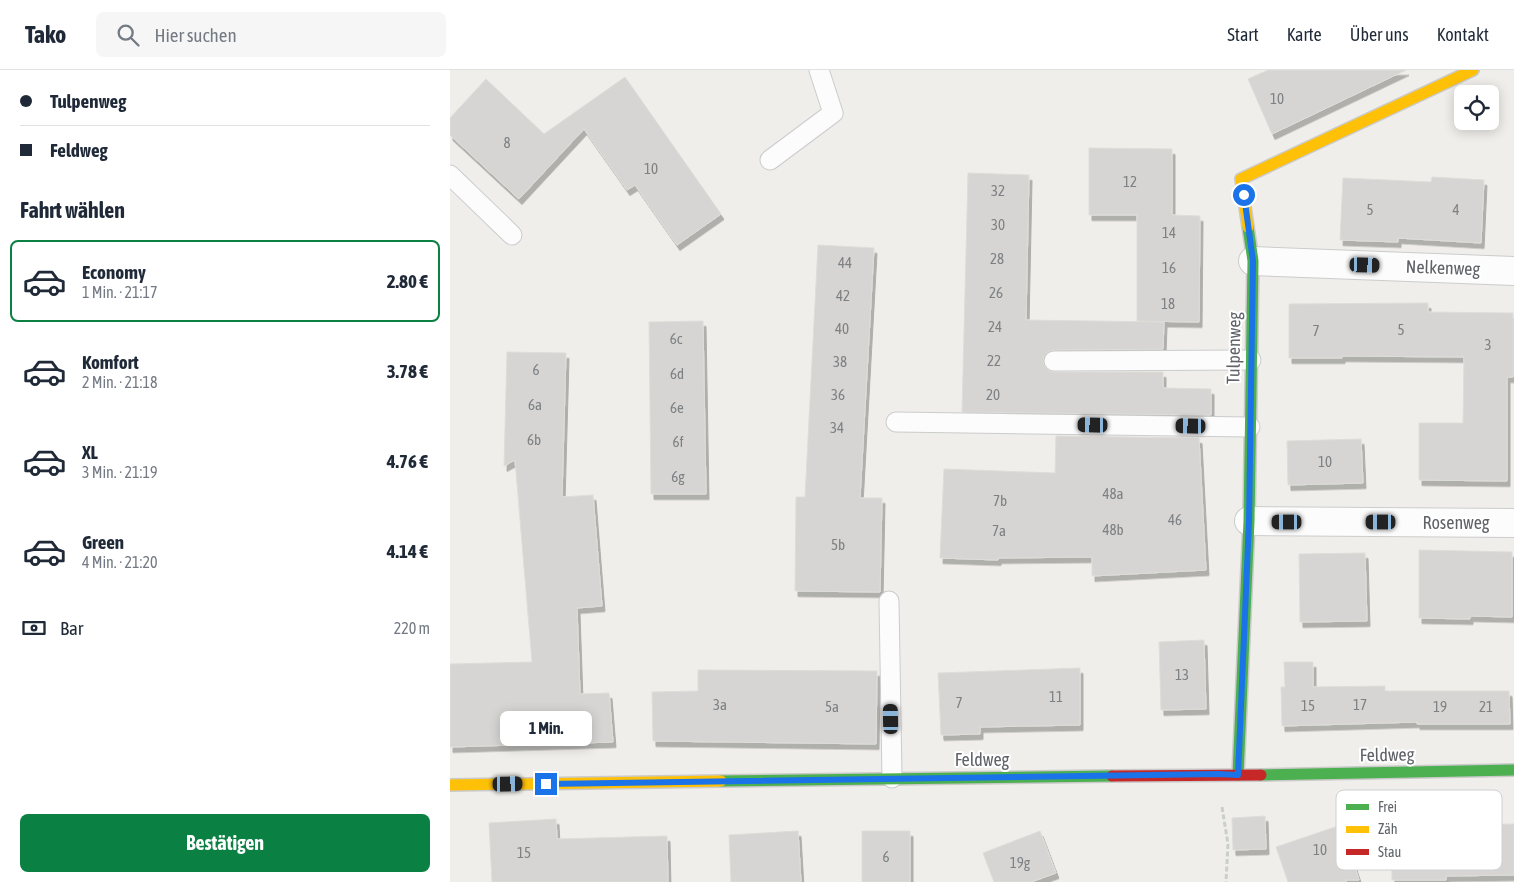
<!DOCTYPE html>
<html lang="de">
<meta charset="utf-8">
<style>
body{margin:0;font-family:"Asap Condensed",sans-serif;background:#f6f6f7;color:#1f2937;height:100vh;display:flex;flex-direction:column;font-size:19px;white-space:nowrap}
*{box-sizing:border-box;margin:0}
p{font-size:16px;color:#747a83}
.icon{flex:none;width:28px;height:28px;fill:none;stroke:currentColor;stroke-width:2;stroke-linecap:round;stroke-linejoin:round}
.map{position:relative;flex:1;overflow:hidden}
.details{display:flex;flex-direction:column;background:#fff;width:450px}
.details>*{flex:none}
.banner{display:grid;align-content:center;height:110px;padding:0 20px;background:#fff}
.tools{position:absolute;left:1004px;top:15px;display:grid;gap:10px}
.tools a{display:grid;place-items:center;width:45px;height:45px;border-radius:8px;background:#fff;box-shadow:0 2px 12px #0003;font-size:25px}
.end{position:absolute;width:22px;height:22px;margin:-11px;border:6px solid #1a73e8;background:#fff;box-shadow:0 0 0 2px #fff}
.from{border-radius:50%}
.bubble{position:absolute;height:35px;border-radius:8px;background:#fff;box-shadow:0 2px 12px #0003;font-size:16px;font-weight:700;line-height:35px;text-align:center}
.car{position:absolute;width:15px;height:30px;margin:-15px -8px;border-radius:6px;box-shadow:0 0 4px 1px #0007;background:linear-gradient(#222 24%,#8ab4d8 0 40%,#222 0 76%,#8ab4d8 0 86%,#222 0)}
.banner b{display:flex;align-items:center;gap:18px;height:48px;font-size:19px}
.banner b+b{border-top:1px solid #e0e1e3}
.banner i{width:12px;height:12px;background:#1f2937}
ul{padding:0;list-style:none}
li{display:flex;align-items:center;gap:15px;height:82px;margin:0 10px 8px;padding:0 10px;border:2px solid transparent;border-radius:8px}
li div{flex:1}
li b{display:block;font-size:19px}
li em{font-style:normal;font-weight:700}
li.on{border-color:#0b8043}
li>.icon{width:45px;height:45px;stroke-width:1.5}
h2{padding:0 20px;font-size:22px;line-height:60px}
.pay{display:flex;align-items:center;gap:12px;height:55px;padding:0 20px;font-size:19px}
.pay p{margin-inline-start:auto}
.button{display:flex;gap:10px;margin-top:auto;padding:10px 20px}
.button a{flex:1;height:58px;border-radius:8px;background:#0b8043;color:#fff;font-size:20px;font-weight:700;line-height:58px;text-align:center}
header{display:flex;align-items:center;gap:30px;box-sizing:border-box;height:70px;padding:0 25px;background:#fff;border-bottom:1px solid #e0e1e3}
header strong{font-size:24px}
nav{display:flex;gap:28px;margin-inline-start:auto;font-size:18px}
.search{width:350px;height:45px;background:#f6f6f7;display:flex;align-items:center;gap:12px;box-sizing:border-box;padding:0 18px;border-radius:8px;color:#747a83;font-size:19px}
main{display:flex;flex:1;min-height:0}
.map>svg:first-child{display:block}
.building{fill:#d6d5d3;stroke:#deddd9;filter:url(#shadow)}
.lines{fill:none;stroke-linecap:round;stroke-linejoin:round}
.lane-casing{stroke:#cbcccc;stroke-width:21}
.street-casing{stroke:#cbcccc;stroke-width:30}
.fast-casing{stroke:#cacacb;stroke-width:14}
.slow-casing{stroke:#cacacb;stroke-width:14}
.jam-casing{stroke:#cacacb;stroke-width:14}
.path{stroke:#cacfcc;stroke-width:3;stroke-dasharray:5 2.5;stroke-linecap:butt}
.lane{stroke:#fdfcfc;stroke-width:19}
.street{stroke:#fdfcfc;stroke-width:28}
.fast{stroke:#4caf50;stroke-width:11}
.slow{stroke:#ffc107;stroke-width:11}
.jam{stroke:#c62828;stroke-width:11}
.route{stroke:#1a73e8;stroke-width:6}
.labels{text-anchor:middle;stroke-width:4;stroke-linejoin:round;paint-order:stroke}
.number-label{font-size:15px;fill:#7e8184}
.street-label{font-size:18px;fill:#5f6368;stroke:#fff}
.key{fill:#fff;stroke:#cfd0d2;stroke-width:1}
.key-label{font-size:14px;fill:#5f6368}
</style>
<header>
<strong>Tako</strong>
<div class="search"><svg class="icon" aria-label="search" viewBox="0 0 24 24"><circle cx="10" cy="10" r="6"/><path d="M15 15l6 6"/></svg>Hier suchen</div>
<nav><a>Start</a><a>Karte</a><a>Über uns</a><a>Kontakt</a></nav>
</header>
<main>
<section class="details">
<div class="banner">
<b><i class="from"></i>Tulpenweg</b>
<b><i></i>Feldweg</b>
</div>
<h2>Fahrt wählen</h2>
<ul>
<li class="on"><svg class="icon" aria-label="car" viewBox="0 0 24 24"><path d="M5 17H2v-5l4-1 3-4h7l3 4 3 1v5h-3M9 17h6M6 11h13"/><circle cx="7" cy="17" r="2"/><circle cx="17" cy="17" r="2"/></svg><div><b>Economy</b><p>1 Min. · 21:17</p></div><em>2.80 €</em></li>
<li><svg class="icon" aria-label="car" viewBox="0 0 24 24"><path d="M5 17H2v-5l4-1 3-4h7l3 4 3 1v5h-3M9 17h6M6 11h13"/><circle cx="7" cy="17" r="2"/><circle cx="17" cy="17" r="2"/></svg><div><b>Komfort</b><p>2 Min. · 21:18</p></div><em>3.78 €</em></li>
<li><svg class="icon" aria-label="car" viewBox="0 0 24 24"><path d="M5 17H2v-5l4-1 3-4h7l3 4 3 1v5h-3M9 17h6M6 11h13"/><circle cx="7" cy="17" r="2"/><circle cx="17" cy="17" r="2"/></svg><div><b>XL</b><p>3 Min. · 21:19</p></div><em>4.76 €</em></li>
<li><svg class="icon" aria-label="car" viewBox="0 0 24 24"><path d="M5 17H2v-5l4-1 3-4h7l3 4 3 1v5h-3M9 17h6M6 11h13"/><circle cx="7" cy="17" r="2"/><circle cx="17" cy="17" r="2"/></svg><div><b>Green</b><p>4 Min. · 21:20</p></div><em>4.14 €</em></li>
</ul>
<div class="pay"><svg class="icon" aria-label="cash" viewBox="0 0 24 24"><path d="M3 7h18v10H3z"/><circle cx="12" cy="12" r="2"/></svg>Bar<p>220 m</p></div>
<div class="button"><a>Bestätigen</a></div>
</section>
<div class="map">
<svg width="1064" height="812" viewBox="0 0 1064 812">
<defs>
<filter id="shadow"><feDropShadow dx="3" dy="5.5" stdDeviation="0" flood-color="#0004"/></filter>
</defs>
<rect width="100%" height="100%" fill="#efeeea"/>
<!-- building -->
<path class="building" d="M818 0H956L822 64 798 9Z
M175 7 271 144 227 175 185 115 177 120 134 59 69 129 0 65V48L36 9 94 64Z
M639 78 722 79V145L750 146 749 252 687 251V145H639Z
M518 103 579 105 576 250 714 252 713 279 603 280 598 282 594 286 593 292 595 297 599 301 604 302H713V318L761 319V345L512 342Z
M982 107 1034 110 1031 173 948 168V172L890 170 893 108 981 112Z
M368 175 424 178 410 428H432L430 522 345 521 346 427H355Z
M978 233V242L1063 243V307H1057V411L969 410V353H1013L1014 287 892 286V288H839V234Z
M253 251 256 424H201L199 252Z
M57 282 116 283 112 427 143 425 152 536 127 538 130 624 159 623 163 672 0 677V594L82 592 65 390 54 396Z
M606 366 749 368 756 500 642 506V487L548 488V490L490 488 494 399 605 403Z
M911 369 913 413 838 415 837 371Z
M969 480 1062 482V547L1020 546V549L969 548Z
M915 483 917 551 850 552 849 484Z
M754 570 756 639 711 640 709 572Z
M834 592H863V617L935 616V621H1059L1060 654H967V652L832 656 831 617H835Z
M630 598V655L530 657V664L491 665 488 603Z
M248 600 427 601 426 674 203 671 202 622 248 621Z
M815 746 816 779 783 780 782 748Z
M106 749 107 769 217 766 218 812H42L39 753Z
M941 750H996V755L1064 754V805L996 806V810H942Z
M891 755 909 810H896V812H838L826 777Z
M348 761 351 812H281L279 765Z
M412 761H460V812H412Z
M590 761 606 803 581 812H544L533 783Z"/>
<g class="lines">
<defs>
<path id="lane" d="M320 90 383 43 369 0
M0 105 62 165
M604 291 801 290
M446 352 800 357
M439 531 442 708"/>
<path id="street" d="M803 191 1064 201
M799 451 1064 453"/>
<path id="fast" d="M788 705 799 451 803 191 798 157
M811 705 1064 700
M271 711 662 706"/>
<path id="slow" d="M798 157 791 109 1023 0
M0 715 271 711"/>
<path id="jam" d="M662 706 811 705"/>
</defs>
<!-- lane casing -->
<use href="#lane" class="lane-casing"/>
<!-- street casing -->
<use href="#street" class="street-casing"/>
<!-- fast casing -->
<use href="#fast" class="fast-casing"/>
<!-- slow casing -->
<use href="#slow" class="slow-casing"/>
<!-- jam casing -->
<use href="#jam" class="jam-casing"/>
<!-- path -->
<path class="path" d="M772 737 778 774 776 812"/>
<!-- lane -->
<use href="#lane" class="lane"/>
<!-- street -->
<use href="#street" class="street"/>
<!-- fast -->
<use href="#fast" class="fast"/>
<!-- slow -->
<use href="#slow" class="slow"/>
<!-- jam -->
<use href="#jam" class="jam"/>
</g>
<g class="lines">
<!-- route -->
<path class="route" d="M96 714 768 704 788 705 799 451 803 191 794 125"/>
</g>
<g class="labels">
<!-- number labels -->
<g class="number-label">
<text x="827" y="34">10</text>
<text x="57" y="78">8</text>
<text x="201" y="104">10</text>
<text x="680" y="117">12</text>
<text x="548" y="126">32</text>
<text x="920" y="145">5</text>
<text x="1006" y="145">4</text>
<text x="548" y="160">30</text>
<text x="719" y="168">14</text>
<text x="547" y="194">28</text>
<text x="395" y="198">44</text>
<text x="719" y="203">16</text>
<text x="546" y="228">26</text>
<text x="393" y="231">42</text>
<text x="718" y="239">18</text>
<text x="545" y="262">24</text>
<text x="392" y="264">40</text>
<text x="951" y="265">5</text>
<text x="866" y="266">7</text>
<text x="226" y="274">6c</text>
<text x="1038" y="280">3</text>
<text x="544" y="296">22</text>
<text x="390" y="297">38</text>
<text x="86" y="305">6</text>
<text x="227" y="309">6d</text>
<text x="388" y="330">36</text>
<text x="543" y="330">20</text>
<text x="85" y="340">6a</text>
<text x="227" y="343">6e</text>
<text x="387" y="363">34</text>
<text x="84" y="375">6b</text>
<text x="228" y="377">6f</text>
<text x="875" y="397">10</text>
<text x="228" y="412">6g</text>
<text x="663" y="429">48a</text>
<text x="550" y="436">7b</text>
<text x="725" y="455">46</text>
<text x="663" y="465">48b</text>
<text x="549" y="466">7a</text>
<text x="388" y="480">5b</text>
<text x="732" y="610">13</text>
<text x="606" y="632">11</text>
<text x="509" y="638">7</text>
<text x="270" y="640">3a</text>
<text x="910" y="640">17</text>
<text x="858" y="641">15</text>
<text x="382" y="642">5a</text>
<text x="990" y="642">19</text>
<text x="1036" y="642">21</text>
<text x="870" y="785">10</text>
<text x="74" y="788">15</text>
<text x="436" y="792">6</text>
<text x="570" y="798">19g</text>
</g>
<!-- street labels -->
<g class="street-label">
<text transform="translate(993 198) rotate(2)" y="6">Nelkenweg</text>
<text transform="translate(784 278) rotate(-89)" y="6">Tulpenweg</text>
<text x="1006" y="459">Rosenweg</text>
<text transform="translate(937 685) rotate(-1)" y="6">Feldweg</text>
<text x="532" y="696">Feldweg</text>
</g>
</g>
<!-- legend -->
<rect x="886" y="720" width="166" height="80" rx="8" class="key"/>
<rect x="896" y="734" width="23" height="6" fill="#4caf50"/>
<rect x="896" y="756" width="23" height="7" fill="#ffc107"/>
<rect x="896" y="779" width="23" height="6" fill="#c62828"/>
<g class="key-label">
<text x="928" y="742">Frei</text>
<text x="928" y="764">Zäh</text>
<text x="928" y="787">Stau</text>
</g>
</svg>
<div class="tools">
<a><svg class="icon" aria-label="locate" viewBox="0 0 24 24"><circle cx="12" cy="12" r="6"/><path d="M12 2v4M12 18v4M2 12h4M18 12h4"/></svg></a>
</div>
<i class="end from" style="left:794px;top:125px"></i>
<i class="end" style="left:96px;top:714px"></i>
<div class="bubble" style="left:50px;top:641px;width:92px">1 Min.</div>
<i class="car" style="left:915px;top:195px;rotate:92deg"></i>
<i class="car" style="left:643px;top:355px;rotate:271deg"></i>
<i class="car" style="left:741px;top:356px;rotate:271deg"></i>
<i class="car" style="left:837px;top:452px;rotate:270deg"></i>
<i class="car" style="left:931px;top:452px;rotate:270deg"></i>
<i class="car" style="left:441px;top:649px;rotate:359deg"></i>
<i class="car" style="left:58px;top:714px;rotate:89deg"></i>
</div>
</main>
